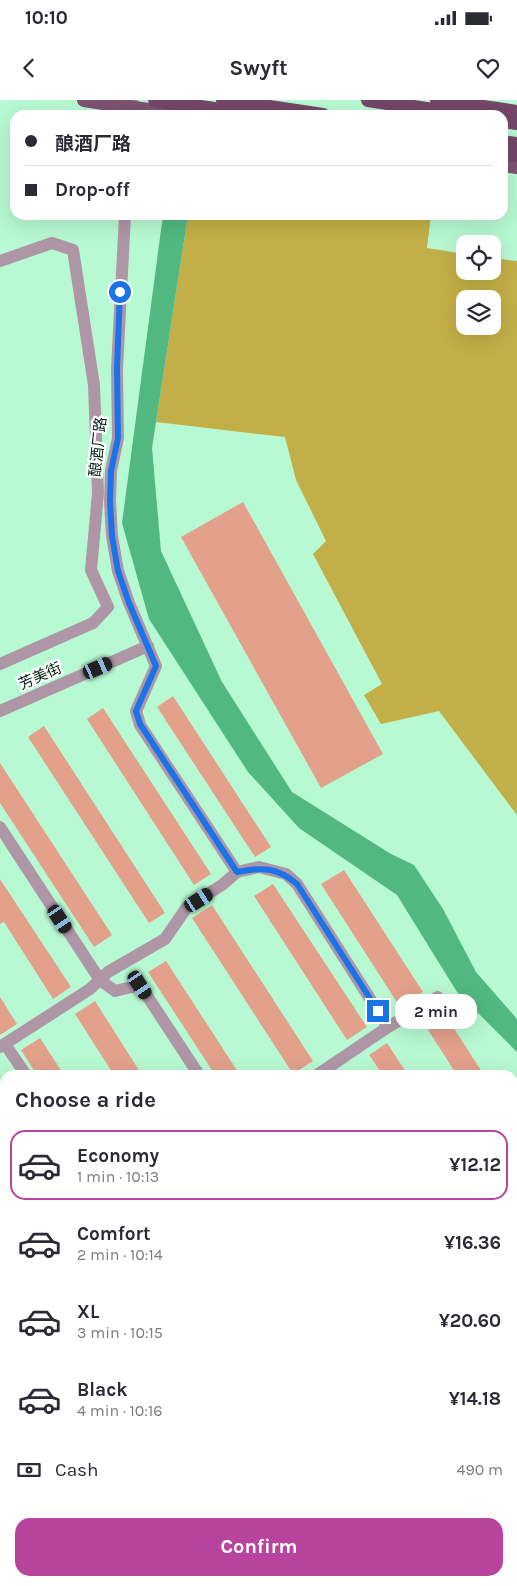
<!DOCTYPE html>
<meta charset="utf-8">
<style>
body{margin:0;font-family:Karla,"Noto Sans SC",sans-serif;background:#f2f2f3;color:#2b2b33;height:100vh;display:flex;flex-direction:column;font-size:19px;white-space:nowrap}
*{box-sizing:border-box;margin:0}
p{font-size:16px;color:#7c7c81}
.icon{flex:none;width:28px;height:28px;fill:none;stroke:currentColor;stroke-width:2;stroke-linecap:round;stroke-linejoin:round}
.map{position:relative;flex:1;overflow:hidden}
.side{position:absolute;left:0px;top:970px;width:518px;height:516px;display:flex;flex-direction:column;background:#fff;border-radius:15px 15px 0 0;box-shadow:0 5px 20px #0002}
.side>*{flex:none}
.hud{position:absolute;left:10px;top:10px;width:498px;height:110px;border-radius:15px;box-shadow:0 5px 20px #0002;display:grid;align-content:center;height:110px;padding:0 15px;background:#fff}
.tools{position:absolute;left:456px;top:135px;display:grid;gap:10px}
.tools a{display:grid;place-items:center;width:45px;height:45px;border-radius:10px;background:#fff;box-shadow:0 5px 20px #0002;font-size:25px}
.end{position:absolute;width:22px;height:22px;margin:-11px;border:6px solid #1a73e8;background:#fff;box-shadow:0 0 0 2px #fff}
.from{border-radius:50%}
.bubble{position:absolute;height:35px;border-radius:15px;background:#fff;box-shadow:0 5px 20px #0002;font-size:16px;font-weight:700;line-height:35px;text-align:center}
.car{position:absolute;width:15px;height:30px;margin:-15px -8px;border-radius:6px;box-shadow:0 0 4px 1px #0007;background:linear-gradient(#222 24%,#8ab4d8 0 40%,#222 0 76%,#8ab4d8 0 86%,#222 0)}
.hud b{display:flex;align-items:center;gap:18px;height:48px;font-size:19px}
.hud b+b{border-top:1px solid #e1e1e2}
.hud i{width:12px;height:12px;background:#2b2b33}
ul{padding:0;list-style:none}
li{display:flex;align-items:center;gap:15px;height:70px;margin:0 10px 8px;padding:0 5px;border:2px solid transparent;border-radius:15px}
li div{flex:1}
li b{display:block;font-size:19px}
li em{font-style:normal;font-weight:700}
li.active{border-color:#b8449d}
li>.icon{width:45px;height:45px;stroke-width:1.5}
h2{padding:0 15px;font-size:22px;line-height:60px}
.pay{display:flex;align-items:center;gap:12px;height:55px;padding:0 15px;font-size:19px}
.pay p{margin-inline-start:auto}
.primary-button{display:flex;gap:10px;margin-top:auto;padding:10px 15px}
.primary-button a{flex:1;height:58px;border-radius:15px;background:#b8449d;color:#fff;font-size:20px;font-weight:700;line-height:58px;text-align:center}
.status{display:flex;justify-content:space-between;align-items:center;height:35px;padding:0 25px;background:#fff;direction:ltr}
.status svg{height:14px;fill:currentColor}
header{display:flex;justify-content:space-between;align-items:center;height:65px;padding:0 15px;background:#fff;font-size:22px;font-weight:700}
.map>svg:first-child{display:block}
.forest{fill:#c3af47;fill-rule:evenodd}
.water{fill:#51b882}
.building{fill:#e3a18c}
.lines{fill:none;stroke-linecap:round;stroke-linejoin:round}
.minor{stroke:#af96a7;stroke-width:12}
.secondary{stroke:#926f87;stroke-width:14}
.primary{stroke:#7d5371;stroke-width:14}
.trunk{stroke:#744668;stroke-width:14}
.route{stroke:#1a73e8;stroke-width:6}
.labels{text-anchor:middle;stroke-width:4.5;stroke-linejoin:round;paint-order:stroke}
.street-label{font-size:15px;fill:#062113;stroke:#fff}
</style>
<div class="status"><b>10:10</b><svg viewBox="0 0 49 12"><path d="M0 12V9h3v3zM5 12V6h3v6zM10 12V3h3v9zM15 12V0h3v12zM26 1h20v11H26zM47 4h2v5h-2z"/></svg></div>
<header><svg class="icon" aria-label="back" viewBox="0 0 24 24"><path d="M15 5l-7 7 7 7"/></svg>Swyft<svg class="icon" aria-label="heart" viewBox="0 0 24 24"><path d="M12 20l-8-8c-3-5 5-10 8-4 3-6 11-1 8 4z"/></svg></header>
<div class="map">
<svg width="517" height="1486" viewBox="0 0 517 1486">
<rect width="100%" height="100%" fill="#b7f9d2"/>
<!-- forest -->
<path class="forest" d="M188 115H431L427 148 465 154V171H492L493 158 517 161V715L439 611 381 624 364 595 382 584 313 454 326 441 296 380 285 337 156 322ZM465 199H492V226H465Z"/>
<!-- water -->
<path class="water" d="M163 115H188L152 348 161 451 222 582 292 692 391 754 414 765 443 809 476 872 517 919V952L457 892 397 795 299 728 248 672 149 519 122 423Z"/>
<!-- building -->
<path class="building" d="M243 402 383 654 321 688 181 437Z
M173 596 271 747 255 757 157 607Z
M103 608 211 774 194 785 87 619Z
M44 626 165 813 149 823 28 637Z
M0 663 112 835 94 847 0 703Z
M344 770 423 892 400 907 321 784Z
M0 779 71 887 53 899 4 822 0 824Z
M273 784 367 927 347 940 254 796Z
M212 805 313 961 293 974 192 818Z
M166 861 240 975H215L148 872Z
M0 897 17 924 0 935Z
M95 901 142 975H114L75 914Z
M442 910 484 975H457L423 922Z
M40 938 64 975H37L21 950Z
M387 943 408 975H383L369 955Z"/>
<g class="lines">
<!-- minor -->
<path class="minor" d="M131 15 132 0
M125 115 117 269 118 338 111 371 110 401 112 436 118 471 129 503 156 566 136 611 140 625 237 772
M0 161 52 143 73 150 94 285 98 393 91 470 108 507 93 523 0 564
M0 611 148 546
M0 727 100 880 115 891 140 885 199 975
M5 944 26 975
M0 947 90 889 108 872 165 839 187 807 222 785 237 772 259 767 286 774 297 784 388 927
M317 975 388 927 438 897
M0 1273 5 1274
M307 1481 308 1486"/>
<!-- secondary -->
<path class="secondary" d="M512 1363 517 1364
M512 1377 517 1378
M0 1444 5 1440
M0 1457 5 1453"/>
<!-- primary -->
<path class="primary" d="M84 0 181 15
M502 65 517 67"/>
<!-- trunk -->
<path class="trunk" d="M155 0 254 15
M223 0 323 15
M368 0 466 15
M437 0 517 12
M502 21 517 23
M502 42 517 44
M502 53 517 55"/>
</g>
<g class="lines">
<!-- route -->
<path class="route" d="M120 192 117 268 118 338 111 371 110 401 112 436 118 471 129 503 156 566 136 611 140 624 237 772C262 767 277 767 297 784L378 911"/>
</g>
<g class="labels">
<!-- street labels -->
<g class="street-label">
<text transform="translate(98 347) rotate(-84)" y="5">酿酒厂路</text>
<text transform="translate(40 576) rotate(-24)" y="5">芳美街</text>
</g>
</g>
</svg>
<div class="tools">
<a><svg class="icon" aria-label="locate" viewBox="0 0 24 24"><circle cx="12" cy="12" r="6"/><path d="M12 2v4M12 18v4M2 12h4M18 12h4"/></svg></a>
<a><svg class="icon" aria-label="layers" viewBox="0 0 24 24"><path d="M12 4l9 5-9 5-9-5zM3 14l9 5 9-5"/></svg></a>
</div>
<i class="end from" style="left:120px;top:192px"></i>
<i class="end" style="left:378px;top:911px"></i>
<div class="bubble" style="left:395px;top:894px;width:82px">2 min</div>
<i class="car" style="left:98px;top:568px;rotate:66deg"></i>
<i class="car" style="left:199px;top:800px;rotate:58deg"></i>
<i class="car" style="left:60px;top:819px;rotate:147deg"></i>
<i class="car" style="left:140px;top:885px;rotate:147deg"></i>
<div class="hud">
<b><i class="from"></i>酿酒厂路</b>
<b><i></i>Drop-off</b>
</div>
<section class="side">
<h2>Choose a ride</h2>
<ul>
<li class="active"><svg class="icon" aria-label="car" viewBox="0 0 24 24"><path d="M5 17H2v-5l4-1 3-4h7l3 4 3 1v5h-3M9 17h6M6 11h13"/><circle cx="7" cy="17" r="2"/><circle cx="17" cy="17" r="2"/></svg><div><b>Economy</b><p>1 min · 10:13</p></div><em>¥12.12</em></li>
<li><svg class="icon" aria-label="car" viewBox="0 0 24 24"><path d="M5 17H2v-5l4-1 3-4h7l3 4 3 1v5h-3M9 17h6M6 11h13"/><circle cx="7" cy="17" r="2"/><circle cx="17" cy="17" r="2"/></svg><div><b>Comfort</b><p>2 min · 10:14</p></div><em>¥16.36</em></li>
<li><svg class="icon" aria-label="car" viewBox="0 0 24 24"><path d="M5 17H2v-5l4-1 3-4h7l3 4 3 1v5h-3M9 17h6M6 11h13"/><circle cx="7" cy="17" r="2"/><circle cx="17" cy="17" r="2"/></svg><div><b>XL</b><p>3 min · 10:15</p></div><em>¥20.60</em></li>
<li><svg class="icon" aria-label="car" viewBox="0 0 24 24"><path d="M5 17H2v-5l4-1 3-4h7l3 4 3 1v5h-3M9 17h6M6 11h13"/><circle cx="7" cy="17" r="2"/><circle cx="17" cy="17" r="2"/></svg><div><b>Black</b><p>4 min · 10:16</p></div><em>¥14.18</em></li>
</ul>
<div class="pay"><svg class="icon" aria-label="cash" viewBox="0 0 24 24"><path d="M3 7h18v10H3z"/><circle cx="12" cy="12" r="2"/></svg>Cash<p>490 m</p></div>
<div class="primary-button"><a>Confirm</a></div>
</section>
</div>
